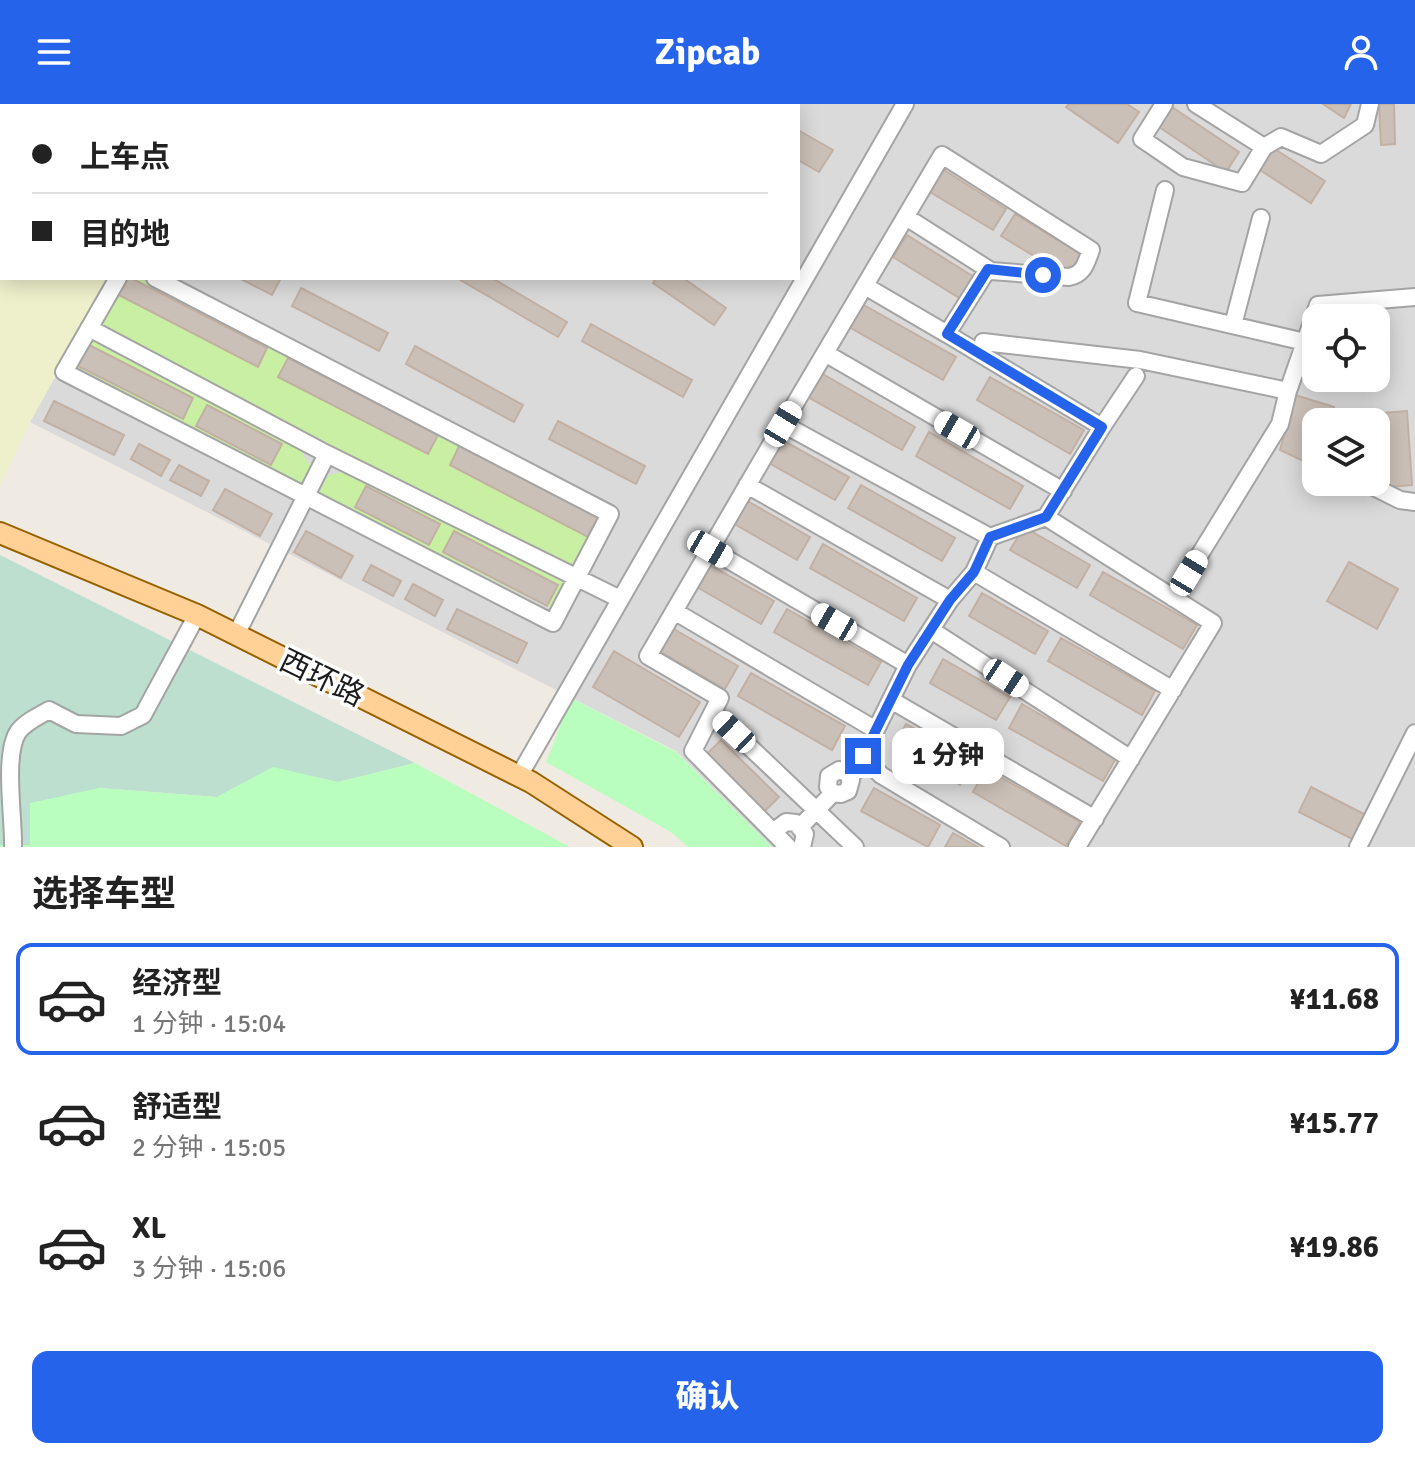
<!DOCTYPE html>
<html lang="zh">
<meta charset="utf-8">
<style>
body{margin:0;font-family:Signika,"Noto Sans SC",sans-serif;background:#f6f6f6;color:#222;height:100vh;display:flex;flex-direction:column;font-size:30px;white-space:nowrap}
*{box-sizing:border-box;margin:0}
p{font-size:26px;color:#767676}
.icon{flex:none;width:44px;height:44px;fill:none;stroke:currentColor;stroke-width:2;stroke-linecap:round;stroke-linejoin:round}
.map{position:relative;height:743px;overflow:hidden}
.sheet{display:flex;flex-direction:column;background:#fff;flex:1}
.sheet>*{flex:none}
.top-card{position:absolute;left:0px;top:0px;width:800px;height:176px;box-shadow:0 4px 20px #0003;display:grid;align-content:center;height:176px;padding:0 32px;background:#fff}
.tools{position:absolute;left:1302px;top:200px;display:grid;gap:16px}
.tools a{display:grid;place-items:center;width:88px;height:88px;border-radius:16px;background:#fff;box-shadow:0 4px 20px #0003;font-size:40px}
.end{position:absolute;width:36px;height:36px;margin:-18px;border:10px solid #2563eb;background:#fff;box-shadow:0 0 0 4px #fff}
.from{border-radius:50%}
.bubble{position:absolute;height:56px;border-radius:16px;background:#fff;box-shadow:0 4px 20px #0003;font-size:26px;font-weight:800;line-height:56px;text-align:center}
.car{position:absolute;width:24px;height:48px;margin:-24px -12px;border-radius:10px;box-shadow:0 0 6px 2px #0007;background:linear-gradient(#fff 24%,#345 0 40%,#fff 0 76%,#345 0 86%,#fff 0)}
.top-card b{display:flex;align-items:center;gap:28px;height:76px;font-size:30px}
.top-card b+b{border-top:2px solid #e0e0e0}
.top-card i{width:20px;height:20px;background:#222}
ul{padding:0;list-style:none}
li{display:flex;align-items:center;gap:24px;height:112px;margin:0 16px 12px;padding:0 16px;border:4px solid transparent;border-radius:16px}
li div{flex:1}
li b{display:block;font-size:30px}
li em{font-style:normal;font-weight:800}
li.on{border-color:#2563eb}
li>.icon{width:72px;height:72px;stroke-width:1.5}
h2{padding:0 32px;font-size:36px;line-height:96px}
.primary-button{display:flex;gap:16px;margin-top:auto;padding:16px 32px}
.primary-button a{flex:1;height:92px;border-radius:16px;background:#2563eb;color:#fff;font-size:32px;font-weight:800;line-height:92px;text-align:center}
header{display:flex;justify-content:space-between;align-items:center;height:104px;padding:0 32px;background:#2563eb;color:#fff;font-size:36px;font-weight:800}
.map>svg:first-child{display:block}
.residential{fill:#dbdada;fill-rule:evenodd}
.farmland{fill:#eef0cb}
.grass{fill:#c9efa2;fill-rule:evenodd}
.wetland{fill:#bddfcf}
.park{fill:#b9febe}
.building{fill:#cbc0b7;stroke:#c2b0a3;stroke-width:2}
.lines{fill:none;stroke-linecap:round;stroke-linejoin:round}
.minor-casing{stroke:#a4a4a4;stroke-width:20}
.major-casing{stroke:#966200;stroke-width:24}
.minor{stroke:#fff;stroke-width:16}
.major{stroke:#ffd197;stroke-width:20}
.route{stroke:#2563eb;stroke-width:10}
.labels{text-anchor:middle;stroke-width:7;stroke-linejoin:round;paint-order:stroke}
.street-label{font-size:30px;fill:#1d1d1d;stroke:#fff}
</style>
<header><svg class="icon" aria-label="menu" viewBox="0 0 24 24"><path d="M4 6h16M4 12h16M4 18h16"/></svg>Zipcab<svg class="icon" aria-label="person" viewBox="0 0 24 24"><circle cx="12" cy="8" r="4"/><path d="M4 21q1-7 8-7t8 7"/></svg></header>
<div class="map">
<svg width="1415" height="743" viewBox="0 0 1415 743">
<rect width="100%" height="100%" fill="#efebe2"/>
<!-- residential -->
<path class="residential" d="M207 0H1415V743H772L676 647 30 318 110 174H798V2H206ZM1316 214H1376V274H1316ZM1316 318H1376V378H1316Z"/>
<!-- farmland -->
<path class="farmland" d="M0 0H207L2 2V174H110L30 318 0 382Z"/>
<!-- grass -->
<path class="grass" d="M131 174H138L601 412 572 464 96 221 117 190 258 262 267 244ZM279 273 438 331V332L428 350ZM459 342 597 413 588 432 450 362Z
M90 231 302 341 303 351 311 362 300 381 71 265ZM90 241 193 294 183 315 79 262ZM207 301 282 339 272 360 197 322Z
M346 364 565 473 570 481 555 506 318 391 328 371 344 368ZM365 383 439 420 429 441 355 403ZM454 428 557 480 547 501 444 449Z"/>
<!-- wetland -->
<path class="wetland" d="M0 451 415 659 338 678 272 664 217 693 99 684 30 742 0 741Z"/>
<!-- park -->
<path class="park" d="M571 594 676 648 772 743H688L671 728 546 658Z
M415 659 570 743H0V741H30V699L99 684 217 693 273 663 338 678Z"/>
<!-- building -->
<path class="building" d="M1069 0H1127L1139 8 1118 39 1066 3Z
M1323 0H1351L1344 14Z
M1379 0H1394L1395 40 1381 41Z
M1172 3 1239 48 1226 68 1159 23Z
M798 26 833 46 819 68 798 56Z
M1273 44 1325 77 1311 99 1260 66Z
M939 63 1006 105 993 126 925 85Z
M1015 110 1082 151 1069 173 1001 132Z
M907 131 974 173 961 195 893 153Z
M125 174H131L267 244 258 263 117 190Z
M239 174H281L272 191Z
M457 174H492L567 218 558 233Z
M656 174H683L726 204 714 221 653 179Z
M301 184 388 229 379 247 292 202Z
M862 200 956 253 943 276 849 223Z
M591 220 692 276 683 293 582 237Z
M89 241 193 294 183 315 78 262Z
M415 242 523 301 514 318 406 260Z
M288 254 438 331 428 350 278 273Z
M821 269 915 323 902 346 808 293Z
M990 273 1084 326 1070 350 977 296Z
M1295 291 1334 303 1330 318H1316V363L1280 346Z
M54 297 124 331 114 351 44 317Z
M207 301 282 340 271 361 196 322Z
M1407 307 1412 381 1387 383 1382 309Z
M558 317 645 362 636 380 549 335Z
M929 328 1023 382 1010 405 916 352Z
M782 336 849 373 835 396 769 359Z
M139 340 170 356 161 372 131 355Z
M459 342 598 413 588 433 450 361Z
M179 361 209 377 201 392 170 376Z
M861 381 955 434 942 457 848 404Z
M366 382 440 420 429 441 355 403Z
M225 385 272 410 260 432 213 406Z
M744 395 810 433 797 456 731 418Z
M1024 423 1090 461 1077 484 1010 446Z
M306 427 353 452 341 474 294 448Z
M454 427 558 481 547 502 443 448Z
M823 440 917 494 904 517 810 464Z
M1349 458 1398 485 1377 525 1327 497Z
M708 460 774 497 761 520 695 482Z
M371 461 401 477 393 492 363 476Z
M1103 468 1197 521 1183 545 1090 491Z
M413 480 443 496 435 512 405 495Z
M982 489 1048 527 1035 550 969 512Z
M457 505 527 539 517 559 447 525Z
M787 505 881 558 868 581 774 528Z
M672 524 738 562 725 585 659 547Z
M1061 534 1155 587 1142 611 1048 557Z
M614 547 700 598 679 633 593 583Z
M943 555 1010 593 996 616 930 579Z
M751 569 845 622 832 646 738 592Z
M1022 600 1116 654 1103 677 1009 624Z
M906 620 973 657 960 681 893 643Z
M721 636 779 693 760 712 702 655Z
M986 665 1080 718 1066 742 973 688Z
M1311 683 1366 711 1354 736 1299 708Z
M874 684 940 721 928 743 861 707Z
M953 729 978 743H945Z"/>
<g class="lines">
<defs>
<path id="minor" d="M1164 0 1142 35 1183 63 1242 79 1264 43 1281 33 1321 50 1365 21 1370 0
M1196 0 1264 43
M1165 86 1137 199 1305 238
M906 113 991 167 1069 173C1084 170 1086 159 1091 146L942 51 783 320 990 433
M118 174 64 268 553 519 610 410 155 174
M865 182 947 230 988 165
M1233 221 1261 114
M89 224 327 350 620 495
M947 230 1102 323 1136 272
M983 238 1140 256 1288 287
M825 249 1063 387
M783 320 648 552 720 594 693 647 788 743
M1364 378 1400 396 1415 398
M747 381 950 496
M1046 413 1102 323
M710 445 908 561
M974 468 1173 586
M1173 494 1280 320 1288 287 1318 201 1415 193
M674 507 876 626
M931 526 1131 655
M236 531 327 350
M891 596 1095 715
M713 608 855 743
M863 652 881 671 1001 743
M519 672 905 0
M850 673 856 666 908 561 950 496 974 468 990 433 1046 413 1213 519 1077 743
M801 722 833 689 841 690 848 687 851 676 847 669 839 666 829 672 828 683 833 689
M773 728 786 718 796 719 805 730 802 743
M13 743C14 715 3 651 18 628 25 618 39 612 49 606L76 620 121 622 143 611 197 511
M1358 743 1415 629"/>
<path id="major" d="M0 429 197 511 531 678 632 743"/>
</defs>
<!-- minor casing -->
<use href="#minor" class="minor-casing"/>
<!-- major casing -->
<use href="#major" class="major-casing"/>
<!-- minor -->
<use href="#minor" class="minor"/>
<!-- major -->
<use href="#major" class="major"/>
</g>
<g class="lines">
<!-- route -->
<path class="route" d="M863 652 908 561 950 496 974 468 990 433 1046 413 1102 323 947 230 988 165 1043 171"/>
</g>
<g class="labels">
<!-- street labels -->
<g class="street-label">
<text transform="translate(322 574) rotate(26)" y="10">西环路</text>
</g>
</g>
</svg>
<div class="tools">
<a><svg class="icon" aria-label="locate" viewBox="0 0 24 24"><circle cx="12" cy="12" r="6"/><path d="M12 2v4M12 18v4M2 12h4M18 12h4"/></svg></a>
<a><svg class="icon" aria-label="layers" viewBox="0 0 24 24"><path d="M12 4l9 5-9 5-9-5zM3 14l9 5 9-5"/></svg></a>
</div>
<i class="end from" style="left:1043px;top:171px"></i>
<i class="end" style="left:863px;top:652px"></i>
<div class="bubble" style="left:892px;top:624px;width:112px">1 分钟</div>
<i class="car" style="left:783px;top:320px;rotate:31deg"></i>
<i class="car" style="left:957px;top:326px;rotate:300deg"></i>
<i class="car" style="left:710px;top:445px;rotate:120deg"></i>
<i class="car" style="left:1189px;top:469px;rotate:31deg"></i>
<i class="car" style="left:834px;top:518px;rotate:300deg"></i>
<i class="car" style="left:1006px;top:574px;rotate:123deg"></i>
<i class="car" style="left:734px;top:628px;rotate:313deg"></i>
<div class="top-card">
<b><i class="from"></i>上车点</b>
<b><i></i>目的地</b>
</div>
</div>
<section class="sheet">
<h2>选择车型</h2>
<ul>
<li class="on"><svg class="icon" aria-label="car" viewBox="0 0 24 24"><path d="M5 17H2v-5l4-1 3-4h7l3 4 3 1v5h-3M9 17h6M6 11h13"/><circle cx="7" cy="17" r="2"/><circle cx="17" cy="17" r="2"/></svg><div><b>经济型</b><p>1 分钟 · 15:04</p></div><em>¥11.68</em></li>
<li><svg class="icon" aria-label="car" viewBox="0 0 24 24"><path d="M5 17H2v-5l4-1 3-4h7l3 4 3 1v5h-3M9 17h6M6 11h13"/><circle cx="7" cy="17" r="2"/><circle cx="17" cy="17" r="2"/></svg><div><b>舒适型</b><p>2 分钟 · 15:05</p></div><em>¥15.77</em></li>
<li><svg class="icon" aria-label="car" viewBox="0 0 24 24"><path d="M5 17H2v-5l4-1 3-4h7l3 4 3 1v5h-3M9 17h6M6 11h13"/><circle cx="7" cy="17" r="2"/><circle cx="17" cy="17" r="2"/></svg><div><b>XL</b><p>3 分钟 · 15:06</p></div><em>¥19.86</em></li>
</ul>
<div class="primary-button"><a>确认</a></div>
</section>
